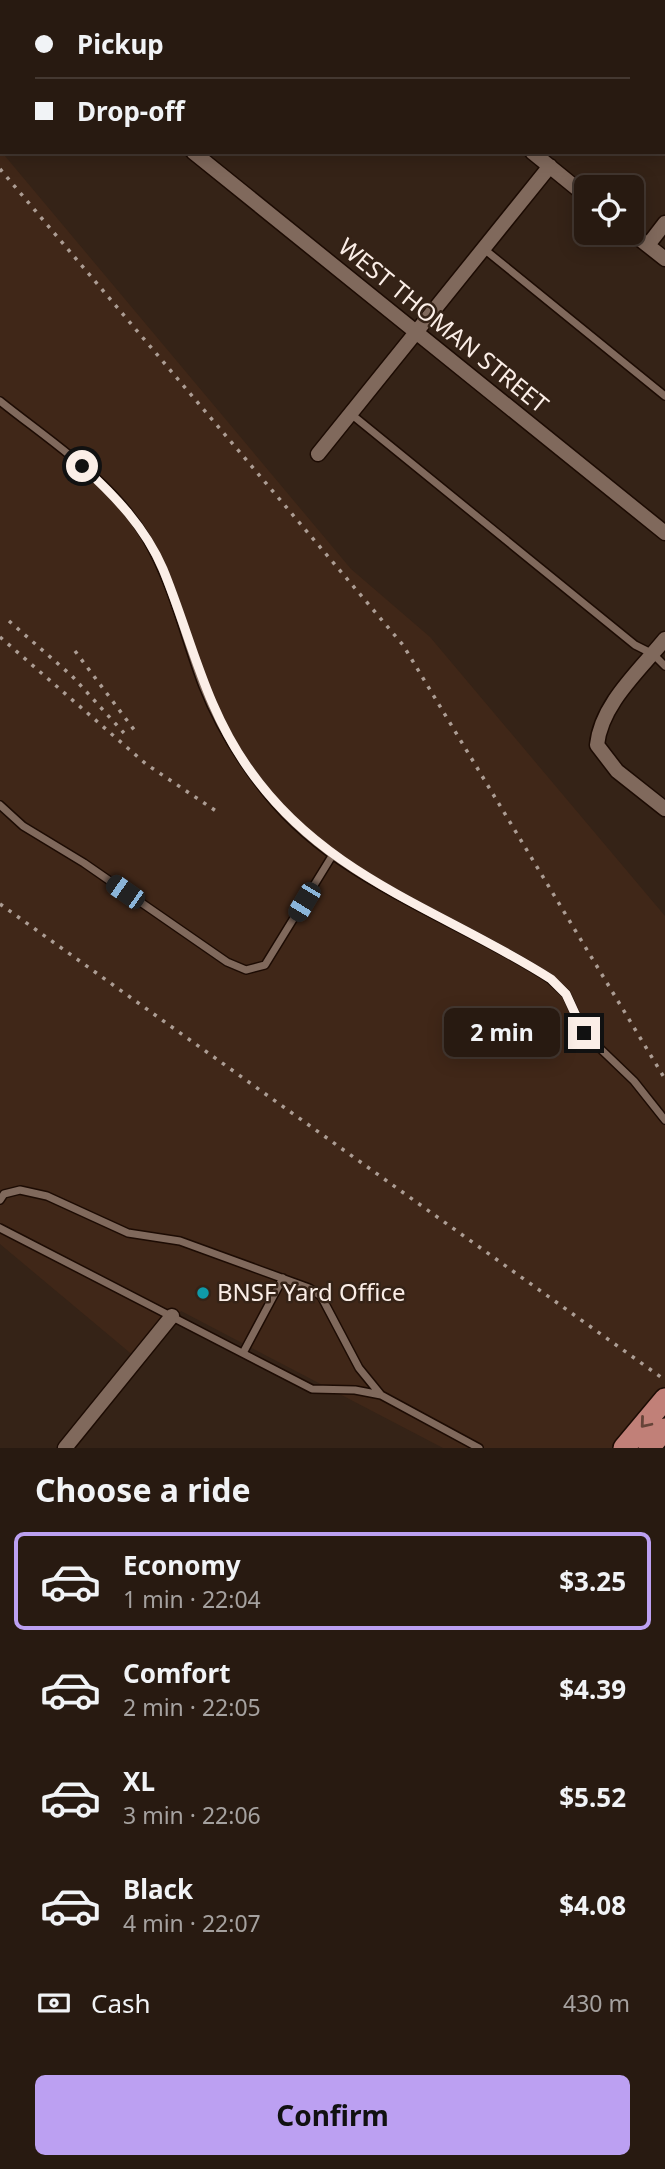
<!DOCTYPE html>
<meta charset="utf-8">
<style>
body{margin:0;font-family:"Noto Sans",sans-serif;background:#34271f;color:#f1f3f6;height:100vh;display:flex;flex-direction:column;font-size:26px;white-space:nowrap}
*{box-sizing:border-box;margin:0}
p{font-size:23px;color:#a5a19f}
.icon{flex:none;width:38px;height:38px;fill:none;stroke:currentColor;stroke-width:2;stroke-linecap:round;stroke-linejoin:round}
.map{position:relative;height:1448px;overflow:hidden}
.sheet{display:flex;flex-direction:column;background:#281a11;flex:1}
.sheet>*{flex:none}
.hud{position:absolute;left:0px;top:0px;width:665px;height:154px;box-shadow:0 4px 18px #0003,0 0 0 2px #443831;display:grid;align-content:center;height:154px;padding:0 35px;background:#281a11}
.buttons{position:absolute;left:574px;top:175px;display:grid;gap:14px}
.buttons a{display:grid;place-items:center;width:70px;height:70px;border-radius:10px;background:#281a11;box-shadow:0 4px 18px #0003,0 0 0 2px #443831;font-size:35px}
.end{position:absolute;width:32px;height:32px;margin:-16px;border:9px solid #fbeee7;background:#111;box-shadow:0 0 0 4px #111}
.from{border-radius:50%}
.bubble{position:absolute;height:49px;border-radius:10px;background:#281a11;box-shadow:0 4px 18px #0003,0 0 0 2px #443831;font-size:23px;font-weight:700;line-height:49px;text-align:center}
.car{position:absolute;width:21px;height:42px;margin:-21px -10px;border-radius:9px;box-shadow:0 0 5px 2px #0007;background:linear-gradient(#222 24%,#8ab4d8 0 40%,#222 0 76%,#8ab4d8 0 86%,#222 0)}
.hud b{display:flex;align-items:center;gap:24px;height:66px;font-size:26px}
.hud b+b{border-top:2px solid #443831}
.hud i{width:18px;height:18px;background:#f1f3f6}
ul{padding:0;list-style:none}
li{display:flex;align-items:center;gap:21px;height:98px;margin:0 14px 10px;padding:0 21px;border:4px solid transparent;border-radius:10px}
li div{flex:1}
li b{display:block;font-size:26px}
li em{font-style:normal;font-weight:700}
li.current{border-color:#bca0f2}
li>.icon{width:63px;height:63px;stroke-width:1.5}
h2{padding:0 35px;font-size:32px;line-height:84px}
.pay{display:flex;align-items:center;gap:18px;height:77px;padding:0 35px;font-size:26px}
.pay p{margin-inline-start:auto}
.primary-button{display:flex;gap:14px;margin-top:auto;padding:14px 35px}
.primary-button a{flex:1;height:80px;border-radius:10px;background:#bca0f2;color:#111;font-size:28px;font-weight:700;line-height:80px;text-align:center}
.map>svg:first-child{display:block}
.built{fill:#402718}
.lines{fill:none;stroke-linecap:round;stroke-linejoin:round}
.lane-casing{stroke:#1c0b03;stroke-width:10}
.street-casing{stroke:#1c0b03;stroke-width:17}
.primary-casing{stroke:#1c0b03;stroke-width:24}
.lane{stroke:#80695c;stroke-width:7}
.street{stroke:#80695c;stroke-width:14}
.primary{stroke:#c18078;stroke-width:21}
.rail{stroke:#ac9d94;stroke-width:3.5;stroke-dasharray:3.5 7;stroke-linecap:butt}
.oneway{stroke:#664439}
.route{stroke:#fbeee7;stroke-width:9}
.culture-dot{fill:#0f9aa8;stroke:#352317;stroke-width:2.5}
.labels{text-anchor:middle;stroke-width:5;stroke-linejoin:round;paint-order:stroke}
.street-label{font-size:24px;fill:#fbeee7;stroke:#352317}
.poi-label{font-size:24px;fill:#fbeee7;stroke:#352317;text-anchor:start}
</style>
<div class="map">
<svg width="665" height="1448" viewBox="0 0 665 1448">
<rect width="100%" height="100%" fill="#352317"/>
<!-- built -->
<path class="built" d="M0 150 351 569 430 637 665 916V1448H443L181 1311 141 1362 0 1244Z"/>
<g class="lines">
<defs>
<path id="lane" d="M174 0 176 2
M484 249 665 396
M0 401C51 442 112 480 146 538 173 584 184 636 203 686 218 724 242 763 268 795 340 884 457 918 550 979L566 994 584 1033 634 1081 665 1120
M351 414 635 645 653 654 665 666
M0 805 23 826 84 863 227 962 246 970 265 965 332 856
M0 1200 4 1194 20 1190 47 1196 128 1233 180 1241 309 1288 321 1296 359 1368 381 1395
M0 1228 312 1389 355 1390 381 1395 479 1448
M243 1353 283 1278"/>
<path id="street" d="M5 0 8 2
M343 0 345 2
M488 2 489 0
M193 152 665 533
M532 152 586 196
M632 233 665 259
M648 245 665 223
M318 454 550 166
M665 639C640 670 601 704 597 745L617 771 665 809
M65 1448 172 1316"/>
<path id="primary" d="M624 1448 665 1399
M649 1448 665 1429"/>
</defs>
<!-- lane casing -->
<use href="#lane" class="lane-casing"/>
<!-- street casing -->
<use href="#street" class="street-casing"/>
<!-- primary casing -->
<use href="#primary" class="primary-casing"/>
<!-- lane -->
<use href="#lane" class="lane"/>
<!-- street -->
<use href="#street" class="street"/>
<!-- primary -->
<use href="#primary" class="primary"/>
<!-- rail -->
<path class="rail" d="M0 169 403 645 665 1079
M9 621 72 676 124 733
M0 637 146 764 216 811
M75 651 135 731
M0 904 665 1380"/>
</g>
<!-- one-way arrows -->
<defs><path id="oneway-chevron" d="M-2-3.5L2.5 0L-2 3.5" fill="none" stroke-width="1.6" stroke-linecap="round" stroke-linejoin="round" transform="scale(1.75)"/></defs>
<use class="oneway" href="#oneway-chevron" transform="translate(645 1423) rotate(130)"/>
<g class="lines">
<!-- route -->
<path class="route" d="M82 466C115 496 145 527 163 569 191 637 205 708 249 769 325 878 443 910 551 979L566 994 584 1033"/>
</g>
<!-- markers -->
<circle class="culture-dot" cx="203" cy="1293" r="7"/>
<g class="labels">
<!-- street labels -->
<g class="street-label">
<text transform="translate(443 326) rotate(39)" y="8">WEST THOMAN STREET</text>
</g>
<!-- poi labels -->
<g class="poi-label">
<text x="217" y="1301">BNSF Yard Office</text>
</g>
</g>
</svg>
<div class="buttons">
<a><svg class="icon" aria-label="locate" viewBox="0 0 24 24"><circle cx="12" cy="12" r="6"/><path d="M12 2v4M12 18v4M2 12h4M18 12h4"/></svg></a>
</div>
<i class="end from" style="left:82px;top:466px"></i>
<i class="end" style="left:584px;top:1033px"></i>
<div class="bubble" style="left:444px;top:1008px;width:116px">2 min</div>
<i class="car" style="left:125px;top:892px;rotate:305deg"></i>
<i class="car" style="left:304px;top:902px;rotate:211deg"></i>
<div class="hud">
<b><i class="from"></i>Pickup</b>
<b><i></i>Drop-off</b>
</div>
</div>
<section class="sheet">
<h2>Choose a ride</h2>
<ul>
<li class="current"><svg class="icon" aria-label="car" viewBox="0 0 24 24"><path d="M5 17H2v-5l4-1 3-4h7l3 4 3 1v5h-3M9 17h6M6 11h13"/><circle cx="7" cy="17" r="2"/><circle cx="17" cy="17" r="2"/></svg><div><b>Economy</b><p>1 min · 22:04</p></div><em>$3.25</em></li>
<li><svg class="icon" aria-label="car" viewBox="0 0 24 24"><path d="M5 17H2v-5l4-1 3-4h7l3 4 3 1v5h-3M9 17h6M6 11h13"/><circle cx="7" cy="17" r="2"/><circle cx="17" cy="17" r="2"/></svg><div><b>Comfort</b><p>2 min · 22:05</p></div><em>$4.39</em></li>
<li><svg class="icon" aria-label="car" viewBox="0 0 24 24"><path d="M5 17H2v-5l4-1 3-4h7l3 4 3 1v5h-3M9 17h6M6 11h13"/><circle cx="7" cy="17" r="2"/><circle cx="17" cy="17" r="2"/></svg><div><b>XL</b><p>3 min · 22:06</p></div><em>$5.52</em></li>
<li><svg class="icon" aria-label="car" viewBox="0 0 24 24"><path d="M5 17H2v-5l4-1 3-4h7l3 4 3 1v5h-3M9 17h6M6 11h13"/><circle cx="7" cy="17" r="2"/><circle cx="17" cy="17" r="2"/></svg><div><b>Black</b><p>4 min · 22:07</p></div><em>$4.08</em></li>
</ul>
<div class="pay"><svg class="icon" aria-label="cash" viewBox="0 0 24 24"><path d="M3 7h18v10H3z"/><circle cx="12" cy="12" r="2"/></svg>Cash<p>430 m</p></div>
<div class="primary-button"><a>Confirm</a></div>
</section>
